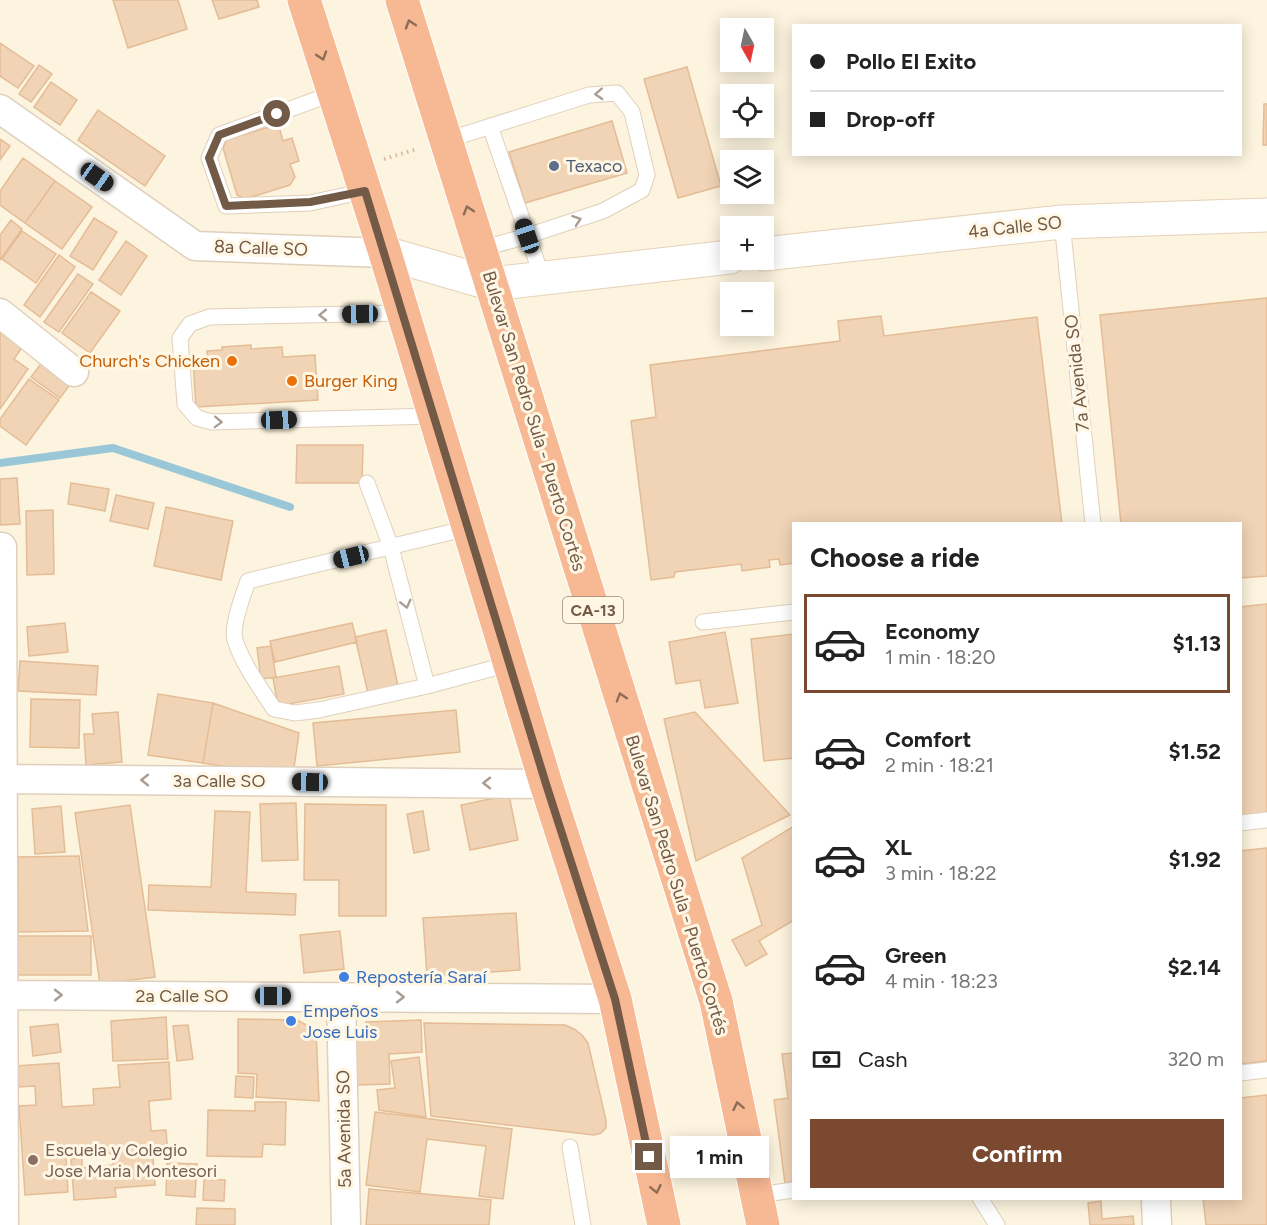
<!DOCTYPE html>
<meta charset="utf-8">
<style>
body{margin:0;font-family:Figtree,sans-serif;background:#f6f6f6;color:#222;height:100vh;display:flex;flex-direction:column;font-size:22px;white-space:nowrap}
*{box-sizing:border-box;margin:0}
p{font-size:20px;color:#767676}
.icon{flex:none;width:33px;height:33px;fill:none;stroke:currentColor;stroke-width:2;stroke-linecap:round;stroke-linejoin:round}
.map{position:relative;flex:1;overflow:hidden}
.side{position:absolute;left:792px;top:522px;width:450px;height:678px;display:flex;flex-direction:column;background:#fff;border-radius:0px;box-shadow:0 3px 15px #0003}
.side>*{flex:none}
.hud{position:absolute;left:792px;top:24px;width:450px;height:132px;border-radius:0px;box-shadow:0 3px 15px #0003;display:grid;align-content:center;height:132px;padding:0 18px;background:#fff}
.needle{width:39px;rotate:171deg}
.controls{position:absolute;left:720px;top:18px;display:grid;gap:12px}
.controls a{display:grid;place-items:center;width:54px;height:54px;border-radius:0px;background:#fff;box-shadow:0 3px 15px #0003;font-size:30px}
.end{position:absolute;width:27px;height:27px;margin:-14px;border:8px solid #725a47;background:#fff;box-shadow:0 0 0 3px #fff}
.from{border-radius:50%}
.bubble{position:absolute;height:42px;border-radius:0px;background:#fff;box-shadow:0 3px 15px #0003;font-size:20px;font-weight:700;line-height:42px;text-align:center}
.car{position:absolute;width:18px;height:36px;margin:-18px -9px;border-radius:8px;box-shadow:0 0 4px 2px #0007;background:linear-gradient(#222 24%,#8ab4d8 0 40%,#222 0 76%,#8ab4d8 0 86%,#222 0)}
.hud b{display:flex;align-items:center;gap:21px;height:57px;font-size:22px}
.hud b+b{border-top:2px solid #e0e0e0}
.hud i{width:15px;height:15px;background:#222}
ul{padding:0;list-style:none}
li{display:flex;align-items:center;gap:18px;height:99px;margin:0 12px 9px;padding:0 6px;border:3px solid transparent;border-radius:0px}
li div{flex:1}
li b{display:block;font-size:22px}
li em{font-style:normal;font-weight:700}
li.current{border-color:#7b4930}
li>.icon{width:54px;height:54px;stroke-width:1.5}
h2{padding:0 18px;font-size:27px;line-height:72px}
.pay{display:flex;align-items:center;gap:15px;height:66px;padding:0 18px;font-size:22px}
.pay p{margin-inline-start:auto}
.button{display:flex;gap:12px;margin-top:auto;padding:12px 18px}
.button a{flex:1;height:69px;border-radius:0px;background:#7b4930;color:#fff;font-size:24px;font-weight:700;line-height:69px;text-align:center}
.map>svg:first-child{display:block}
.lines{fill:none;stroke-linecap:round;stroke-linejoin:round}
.stream{stroke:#9ac7d7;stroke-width:8}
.building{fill:#f1d4b6;stroke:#e4bc96;stroke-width:1.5}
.lane-casing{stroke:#e0d0bb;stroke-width:17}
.street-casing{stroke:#e0d0bb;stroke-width:31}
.secondary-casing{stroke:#e5d2b9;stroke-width:35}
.highway-casing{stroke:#fff;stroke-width:35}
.path{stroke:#d6b79a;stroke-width:4;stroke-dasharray:1.5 4.5;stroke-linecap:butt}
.lane{stroke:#fff;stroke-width:15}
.street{stroke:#fff;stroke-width:28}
.secondary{stroke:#fff;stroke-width:33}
.highway{stroke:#f7b894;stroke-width:33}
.oneway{stroke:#8d6d56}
.oneway2{stroke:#aa9c91}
.route{stroke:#725a47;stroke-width:8}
.service-dot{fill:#5c6f8a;stroke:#fff7e4;stroke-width:2}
.food-dot{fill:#e8710a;stroke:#fff7e4;stroke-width:2}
.shop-dot{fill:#3f7fe0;stroke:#fff7e4;stroke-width:2}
.education-dot{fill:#8d6e63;stroke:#fff7e4;stroke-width:2}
.labels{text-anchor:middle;stroke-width:6;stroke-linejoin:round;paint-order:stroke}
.shield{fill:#fff7e4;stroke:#9c8976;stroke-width:1.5}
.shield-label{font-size:16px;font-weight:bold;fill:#725a47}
.service-label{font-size:18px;fill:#4e5e75;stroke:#fff7e4;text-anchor:start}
.street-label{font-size:18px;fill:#725a47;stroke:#fff7e4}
.food-label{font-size:18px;fill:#c56008;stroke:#fff7e4;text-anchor:end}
.shop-label{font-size:18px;fill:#366cbe;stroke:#fff7e4;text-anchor:start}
.education-label{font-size:18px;fill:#785e54;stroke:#fff7e4;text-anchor:start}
</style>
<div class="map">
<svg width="1267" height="1225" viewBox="0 0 1267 1225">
<rect width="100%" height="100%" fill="#fcf4de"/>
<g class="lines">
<!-- stream -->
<path class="stream" d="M0 463 113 448 290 507"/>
</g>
<!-- building -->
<path class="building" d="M113 0H178L187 29 128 48Z
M212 0H257L259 7 219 19Z
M0 43 34 66 18 88 0 76Z
M39 65 52 74 31 102 19 94Z
M687 67 721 186 678 198 644 79Z
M51 82 77 100 60 125 34 107Z
M1264 104H1267V145H1263Z
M98 110 165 156 145 186 78 140Z
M612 121 627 173 525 203 509 152Z
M272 126 280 130 283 141 292 138 299 161 290 164 295 177 290 185 245 199 237 195 223 148 227 140Z
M0 139 10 146 0 160Z
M23 158 55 181 25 223 0 205V191Z
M55 181 92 207 62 249 25 223Z
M94 218 117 232 93 270 70 256Z
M11 220 22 229 0 260V235Z
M22 231 56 254 36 283 2 259Z
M126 241 147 256 121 295 99 280Z
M59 255 75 267 40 317 24 305Z
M78 274 93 284 59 332 44 322Z
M91 292 120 311 90 353 62 333Z
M1267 298V576L1240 578V524H1121L1100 315Z
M881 316 884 336 1037 317 1062 524H794V563L780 565 779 559 769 560 770 567 742 571 741 564 675 572 674 577 651 580 631 421 656 417 650 365 840 341 838 321Z
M0 330 23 346 14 359 28 369 0 409Z
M251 345V349L282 347 283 357 315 355 318 400 196 407 193 361H208L207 351 222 350V347Z
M43 361 72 382 60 398 31 377Z
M29 379 59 400 26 445 0 426V419Z
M297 445H363L362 483H296Z
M17 478 20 524 0 525V479Z
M71 483 109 489 105 511 68 504Z
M116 495 154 503 148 529 110 521Z
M166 507 233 521 221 580 154 566Z
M53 510 54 574 27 575 26 511Z
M1267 604V813L1240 816V607Z
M65 623 68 652 29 656 27 627Z
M352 623 357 642 275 662 270 641Z
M386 630 398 686 368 693 355 637Z
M725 632 738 703 705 708 700 680 676 684 669 642Z
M794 634V758L764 761 751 639Z
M271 646 276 677 261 679 257 648Z
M20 661 98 666 96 695 18 691Z
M339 666 344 694 278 706 273 678Z
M158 694 213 703 203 763 148 755Z
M31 699 80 700 79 748 30 747Z
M213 703 299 733 294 768 250 770 203 763Z
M456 710 460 752 317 766 313 723Z
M118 712 122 762 86 765 84 734H94L92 714Z
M695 712 790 815 696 861 664 719Z
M509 795 518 840 470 850 461 805Z
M296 803 298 860 262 861 260 804Z
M305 804 386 805V916H339V880H304Z
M130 805 155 977 100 984 75 813Z
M61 806 65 852 35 854 32 809Z
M215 811 250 812 246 892 296 894 295 915 148 910 149 885 211 887Z
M423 811 429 850 414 853 407 814Z
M794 826V920L759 941 767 954 746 966 732 940 762 925 742 858Z
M1267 848V1061L1240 1064V851Z
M79 856 88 931 18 932V857Z
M516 913 520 970 427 976 423 918Z
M340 931 344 969 304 973 300 935Z
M17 936H91V975H17Z
M166 1017 168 1059 113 1061 111 1021Z
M238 1019 297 1020 316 1030 319 1101 256 1097 257 1074 238 1073Z
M421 1020 422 1052 389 1054 390 1084 357 1085 355 1037 366 1036V1022Z
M424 1023 565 1025 574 1029 582 1035 588 1043 606 1120V1128L601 1133 594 1135 431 1116Z
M58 1024 61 1052 33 1056 30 1027Z
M188 1025 193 1059 177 1061 173 1026Z
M794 1053V1182L785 1183 774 1100 788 1098 782 1054Z
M419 1057 426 1117 379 1110 377 1090 395 1088 391 1061Z
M169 1062 171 1099 149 1101 151 1131 166 1130 168 1155 153 1156 155 1185 115 1188 116 1197 74 1200 71 1159 82 1158V1168L113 1165 112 1153 66 1157 68 1192 25 1195 19 1106 36 1105 35 1086 18 1087 16 1066 59 1063 62 1107 94 1105 93 1089 120 1087 118 1065Z
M236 1076 254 1077 253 1098 235 1097Z
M1267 1095V1225H1206L1203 1198H1240V1098Z
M255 1102H286L285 1145 263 1144 262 1157 207 1156 208 1110 255 1111Z
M375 1112 512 1129 503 1199 479 1196 486 1146 427 1139 420 1192 366 1185Z
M167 1163 197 1164 195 1197 166 1195Z
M204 1179 225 1180 224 1201 203 1200Z
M369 1189 491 1200 489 1225H366Z
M1101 1201 1102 1219 1133 1216 1134 1225H1090L1088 1203Z
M197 1208 235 1209V1225H196Z"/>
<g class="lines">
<defs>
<path id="lane" d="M334 93 219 135 209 158 226 206 310 203 365 191
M490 126 542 277
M447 140 589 95 617 93 632 112 647 175 642 190 603 211 527 236 481 249
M1062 222 1093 524
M403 313 209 317 190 324 180 338 185 404 197 418 212 422 434 416
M367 483 391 547 427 686
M468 528 248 581C243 595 231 627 235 640 242 663 261 689 274 709L295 713 319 710 427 686 509 664
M703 622 794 612
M1240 823 1267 820
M1240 1073 1267 1070
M570 1147 583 1225
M758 1195 794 1190
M980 1198 997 1225"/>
<path id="street" d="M0 109 195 246 385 253
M0 313 74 372
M0 547H2L4 1225
M0 779 546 784
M0 995 615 999
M341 997 346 1225
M1156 1200 1157 1225"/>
<path id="secondary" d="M385 253 492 284 730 257
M764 254 1062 222 1267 215"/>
<path id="highway" d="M304 0 385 253 546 784 615 999 664 1225
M402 0 716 1001 763 1225"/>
</defs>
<!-- lane casing -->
<use href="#lane" class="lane-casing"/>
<!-- street casing -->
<use href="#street" class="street-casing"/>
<!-- secondary casing -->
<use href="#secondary" class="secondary-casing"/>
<!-- highway casing -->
<use href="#highway" class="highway-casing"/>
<!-- path -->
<path class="path" d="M384 159 417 149"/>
<!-- lane -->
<use href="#lane" class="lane"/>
<!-- street -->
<use href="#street" class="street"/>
<!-- secondary -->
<use href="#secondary" class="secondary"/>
<!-- highway -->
<use href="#highway" class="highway"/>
</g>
<!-- one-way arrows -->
<defs><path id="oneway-chevron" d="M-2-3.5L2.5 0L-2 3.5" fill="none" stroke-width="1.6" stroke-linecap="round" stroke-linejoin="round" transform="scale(1.5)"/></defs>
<g class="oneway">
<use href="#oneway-chevron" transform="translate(410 24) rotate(-108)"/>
<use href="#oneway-chevron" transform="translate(322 56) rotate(72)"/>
<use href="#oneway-chevron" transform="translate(468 210) rotate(-107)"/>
<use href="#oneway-chevron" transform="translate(621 697) rotate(-107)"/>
<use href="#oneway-chevron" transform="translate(738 1106) rotate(-102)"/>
<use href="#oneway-chevron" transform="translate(656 1189) rotate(78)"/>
</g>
<g class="oneway2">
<use href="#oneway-chevron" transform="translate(599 94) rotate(177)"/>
<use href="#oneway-chevron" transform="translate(577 220) rotate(-19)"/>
<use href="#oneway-chevron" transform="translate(323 315) rotate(179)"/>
<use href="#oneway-chevron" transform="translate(218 422) rotate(2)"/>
<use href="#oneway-chevron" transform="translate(406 604) rotate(76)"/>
<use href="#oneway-chevron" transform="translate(145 780) rotate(-180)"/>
<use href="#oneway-chevron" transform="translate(487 783) rotate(-180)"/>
<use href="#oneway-chevron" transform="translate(58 995)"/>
<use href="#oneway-chevron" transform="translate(400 997)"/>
</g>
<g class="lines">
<!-- route -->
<path class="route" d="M277 114 219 135 209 158 226 206 310 202 365 191 546 784 615 999 649 1157"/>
</g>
<!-- markers -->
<circle class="service-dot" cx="554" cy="166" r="6"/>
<g class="food-dot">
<circle cx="232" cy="361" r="6"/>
<circle cx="292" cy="381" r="6"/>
</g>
<g class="shop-dot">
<circle cx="344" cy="977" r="6"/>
<circle cx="291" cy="1021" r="6"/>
</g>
<circle class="education-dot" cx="33" cy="1160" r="6"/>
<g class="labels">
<!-- shield labels -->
<rect class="shield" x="563" y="597" width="60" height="26" rx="4.5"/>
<g class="shield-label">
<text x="593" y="616">CA-13</text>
</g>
<!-- service labels -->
<g class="service-label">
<text x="566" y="172">Texaco</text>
</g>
<!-- street labels -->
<g class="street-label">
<text transform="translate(1015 227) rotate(-6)" y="6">4a Calle SO</text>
<text transform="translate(261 248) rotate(2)" y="6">8a Calle SO</text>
<text transform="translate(1077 373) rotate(-96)" y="6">7a Avenida SO</text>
<text transform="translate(534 421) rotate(73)" y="6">Bulevar San Pedro Sula - Puerto Cortés</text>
<text x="219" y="787">3a Calle SO</text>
<text transform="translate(677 885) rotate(73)" y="6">Bulevar San Pedro Sula - Puerto Cortés</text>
<text x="182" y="1002">2a Calle SO</text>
<text transform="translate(344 1129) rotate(-91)" y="6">5a Avenida SO</text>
</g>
<!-- food labels -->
<g class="food-label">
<text x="220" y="367">Church's Chicken</text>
<text x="304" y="387" text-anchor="start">Burger King</text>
</g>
<!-- shop labels -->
<g class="shop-label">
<text x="356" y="983">Repostería Saraí</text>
<text x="303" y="1017">Empeños<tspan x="303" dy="21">Jose Luis</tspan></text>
</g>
<!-- education labels -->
<g class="education-label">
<text x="45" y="1156">Escuela y Colegio<tspan x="45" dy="21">Jose Maria Montesori</tspan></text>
</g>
</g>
</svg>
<div class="controls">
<a><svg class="needle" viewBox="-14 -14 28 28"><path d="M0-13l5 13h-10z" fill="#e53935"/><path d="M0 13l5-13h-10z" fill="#767676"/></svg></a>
<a><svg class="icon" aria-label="locate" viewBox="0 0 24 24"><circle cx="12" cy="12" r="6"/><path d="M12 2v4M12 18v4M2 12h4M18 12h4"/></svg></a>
<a><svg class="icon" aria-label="layers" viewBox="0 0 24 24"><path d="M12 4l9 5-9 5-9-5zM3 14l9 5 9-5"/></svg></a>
<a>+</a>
<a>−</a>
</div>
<i class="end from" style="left:277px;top:114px"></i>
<i class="end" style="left:649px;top:1157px"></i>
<div class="bubble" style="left:670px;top:1136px;width:99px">1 min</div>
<i class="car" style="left:97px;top:177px;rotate:125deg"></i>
<i class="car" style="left:527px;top:236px;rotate:341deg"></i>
<i class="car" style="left:360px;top:314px;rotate:269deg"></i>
<i class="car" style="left:279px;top:420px;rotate:88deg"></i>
<i class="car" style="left:351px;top:557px;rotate:256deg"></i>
<i class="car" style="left:310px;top:782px;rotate:271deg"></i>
<i class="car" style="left:273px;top:996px;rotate:90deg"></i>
<div class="hud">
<b><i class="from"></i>Pollo El Exito</b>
<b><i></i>Drop-off</b>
</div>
<section class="side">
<h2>Choose a ride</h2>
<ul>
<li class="current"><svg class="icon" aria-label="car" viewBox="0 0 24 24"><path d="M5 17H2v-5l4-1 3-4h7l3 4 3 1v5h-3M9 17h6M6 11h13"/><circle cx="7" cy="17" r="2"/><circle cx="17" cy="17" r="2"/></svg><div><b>Economy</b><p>1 min · 18:20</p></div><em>$1.13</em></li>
<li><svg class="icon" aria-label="car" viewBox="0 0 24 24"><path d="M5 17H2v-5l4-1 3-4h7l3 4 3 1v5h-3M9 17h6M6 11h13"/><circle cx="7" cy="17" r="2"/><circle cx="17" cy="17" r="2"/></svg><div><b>Comfort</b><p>2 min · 18:21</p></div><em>$1.52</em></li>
<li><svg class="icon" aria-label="car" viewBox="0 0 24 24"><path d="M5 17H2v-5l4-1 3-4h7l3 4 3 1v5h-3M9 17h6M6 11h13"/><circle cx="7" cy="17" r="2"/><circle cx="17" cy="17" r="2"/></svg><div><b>XL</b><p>3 min · 18:22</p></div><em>$1.92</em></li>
<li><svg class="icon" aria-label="car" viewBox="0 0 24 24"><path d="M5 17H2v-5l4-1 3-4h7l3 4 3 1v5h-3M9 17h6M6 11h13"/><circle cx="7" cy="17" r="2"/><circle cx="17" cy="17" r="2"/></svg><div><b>Green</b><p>4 min · 18:23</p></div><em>$2.14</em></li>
</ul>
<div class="pay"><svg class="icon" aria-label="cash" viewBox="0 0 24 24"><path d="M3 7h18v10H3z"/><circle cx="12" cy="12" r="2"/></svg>Cash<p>320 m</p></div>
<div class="button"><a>Confirm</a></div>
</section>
</div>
